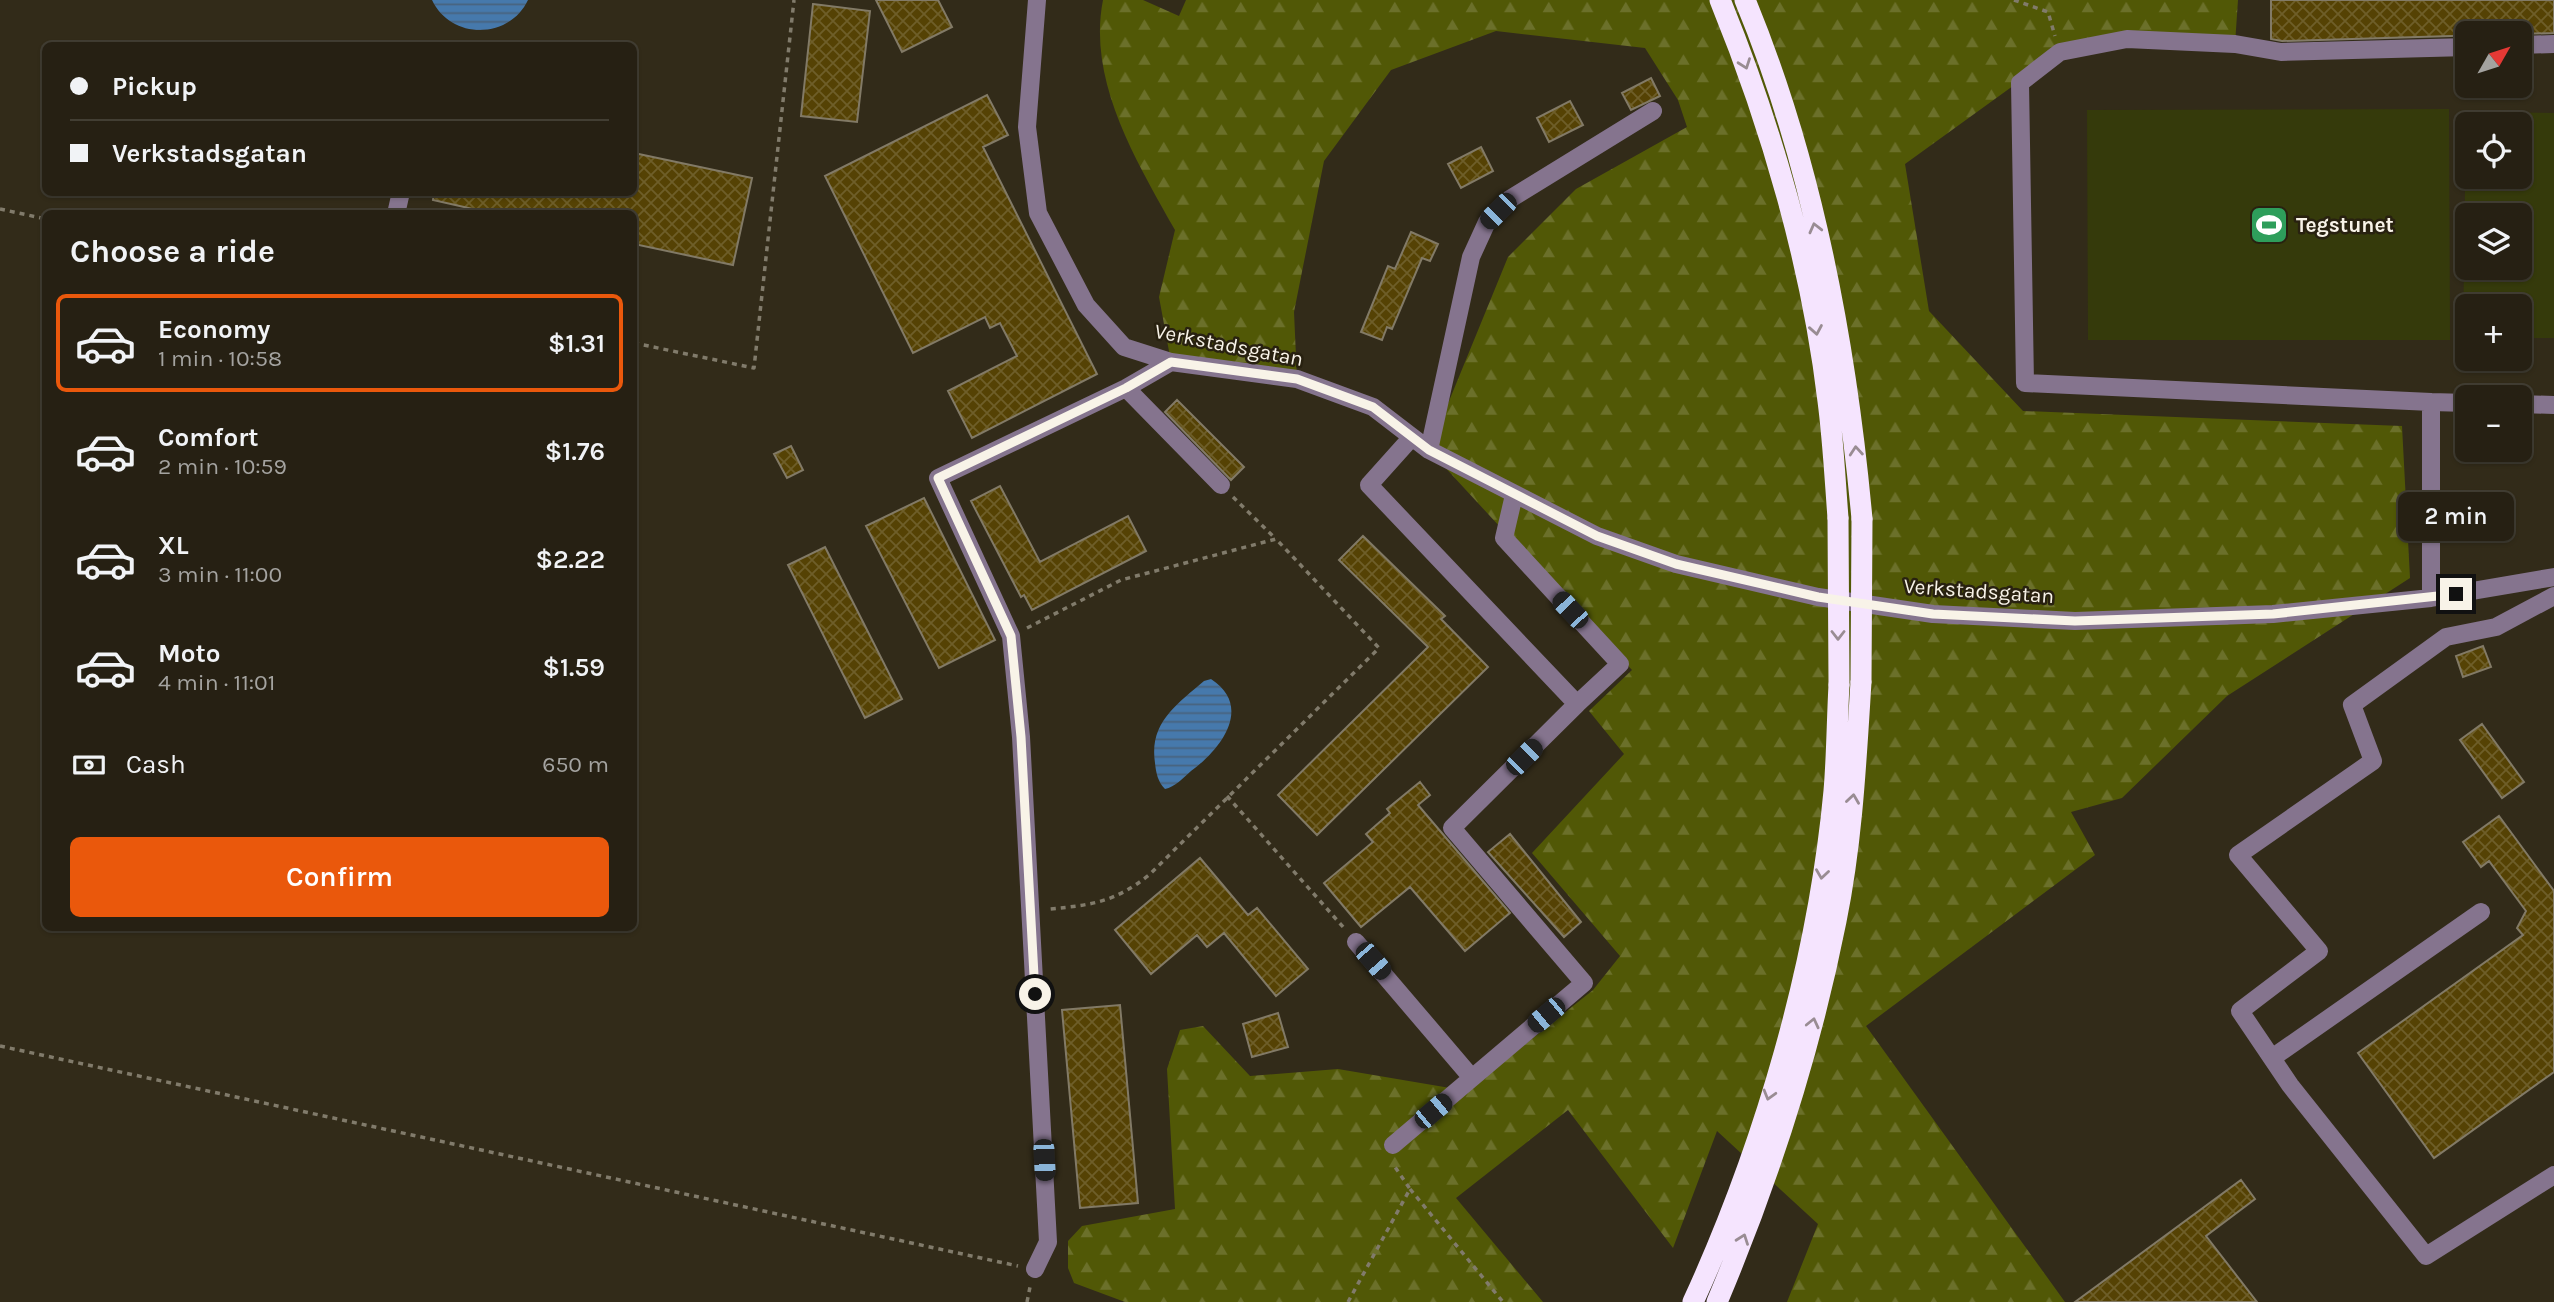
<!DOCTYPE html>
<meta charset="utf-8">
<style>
body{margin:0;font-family:Karla,sans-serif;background:#2e281c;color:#f1f3f6;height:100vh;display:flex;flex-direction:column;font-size:26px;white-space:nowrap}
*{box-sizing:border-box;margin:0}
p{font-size:23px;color:#a4a3a0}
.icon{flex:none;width:38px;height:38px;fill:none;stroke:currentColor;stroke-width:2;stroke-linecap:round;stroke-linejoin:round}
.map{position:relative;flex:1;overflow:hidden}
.sheet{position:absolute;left:42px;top:210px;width:595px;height:721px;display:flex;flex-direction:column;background:#262013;border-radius:10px;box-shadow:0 2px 5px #0004,0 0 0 2px #423e33}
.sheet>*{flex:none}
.guide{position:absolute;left:42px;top:42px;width:595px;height:154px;border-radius:10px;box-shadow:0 2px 5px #0004,0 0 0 2px #423e33;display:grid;align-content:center;height:154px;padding:0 28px;background:#262013}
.needle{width:46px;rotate:51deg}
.buttons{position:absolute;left:2455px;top:21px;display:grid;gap:14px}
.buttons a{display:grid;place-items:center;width:77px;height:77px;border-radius:10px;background:#262013;box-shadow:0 2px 5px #0004,0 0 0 2px #423e33;font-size:35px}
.end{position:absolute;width:32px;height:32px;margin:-16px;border:9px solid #f8f3e8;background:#111;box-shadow:0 0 0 4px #111}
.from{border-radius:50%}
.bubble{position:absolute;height:49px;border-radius:10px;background:#262013;box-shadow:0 2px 5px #0004,0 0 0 2px #423e33;font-size:23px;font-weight:600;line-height:49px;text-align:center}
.car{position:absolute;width:21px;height:42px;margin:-21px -10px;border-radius:9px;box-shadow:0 0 5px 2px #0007;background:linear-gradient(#222 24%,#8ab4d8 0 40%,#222 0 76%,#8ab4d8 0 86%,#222 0)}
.guide b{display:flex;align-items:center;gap:24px;height:66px;font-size:26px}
.guide b+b{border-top:2px solid #423e33}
.guide i{width:18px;height:18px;background:#f1f3f6}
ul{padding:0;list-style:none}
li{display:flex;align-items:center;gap:21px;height:98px;margin:0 14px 10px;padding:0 14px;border:4px solid transparent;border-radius:10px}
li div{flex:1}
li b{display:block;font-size:26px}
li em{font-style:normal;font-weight:600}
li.selected{border-color:#ea580c}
li>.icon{width:63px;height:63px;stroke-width:1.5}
h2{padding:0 28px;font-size:32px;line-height:84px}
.pay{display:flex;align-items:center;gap:18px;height:77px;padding:0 28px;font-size:26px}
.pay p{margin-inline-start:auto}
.action{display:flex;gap:14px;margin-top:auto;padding:14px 28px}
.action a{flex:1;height:80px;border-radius:10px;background:#ea580c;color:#fff;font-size:28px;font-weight:600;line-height:80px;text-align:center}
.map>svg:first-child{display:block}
.forest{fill:url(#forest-firs)}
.pitch{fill:#353a0b;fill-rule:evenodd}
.water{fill:url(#water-rules)}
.building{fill:url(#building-cross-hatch);stroke:#827a66;stroke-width:2}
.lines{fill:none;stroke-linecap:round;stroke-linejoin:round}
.path{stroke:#817b6b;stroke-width:3.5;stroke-dasharray:5 5;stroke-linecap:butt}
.minor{stroke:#85748e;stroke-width:18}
.highway{stroke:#f5e4fe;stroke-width:21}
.highway-bridge{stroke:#f5e4fe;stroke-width:21}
.oneway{stroke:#998c93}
.route{stroke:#f8f3e8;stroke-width:9}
.labels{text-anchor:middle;stroke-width:5;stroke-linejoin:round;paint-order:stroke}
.poi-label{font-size:21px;font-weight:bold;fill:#f8f3e8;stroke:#282110;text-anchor:start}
.street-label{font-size:21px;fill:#f8f3e8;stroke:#282110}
</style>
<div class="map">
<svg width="2554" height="1302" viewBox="0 0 2554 1302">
<defs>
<pattern id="forest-firs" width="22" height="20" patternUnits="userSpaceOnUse" patternTransform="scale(1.75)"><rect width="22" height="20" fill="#515806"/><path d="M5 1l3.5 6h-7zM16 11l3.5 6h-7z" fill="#6b702a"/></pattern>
<pattern id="water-rules" width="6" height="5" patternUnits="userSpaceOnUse" patternTransform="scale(1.75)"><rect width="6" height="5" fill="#4679ac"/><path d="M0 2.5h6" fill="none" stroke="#48637e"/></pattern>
<pattern id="building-cross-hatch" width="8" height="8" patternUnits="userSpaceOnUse" patternTransform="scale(1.75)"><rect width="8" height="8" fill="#554204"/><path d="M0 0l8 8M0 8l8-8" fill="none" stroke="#6e5e29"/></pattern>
</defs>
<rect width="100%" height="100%" fill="#322b19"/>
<!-- forest -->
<path class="forest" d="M1103 0H1143L1179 16 1186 0H2238L2235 44 2127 39 2060 52 1905 164 1929 311 2023 411 2402 426 2410 578 2227 696 2122 798 2071 812 2095 855 1866 1026 2065 1302H1787L1818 1224 1717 1131 1673 1248 1568 1110 1456 1198 1543 1302H1125L1074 1283 1068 1268V1241L1082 1226 1175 1209 1167 1069 1180 1030 1203 1026 1250 1076 1338 1069 1456 1089 1497 1067 1593 990 1620 956 1532 853 1624 754 1589 711 1632 670 1429 450 1508 257 1576 189 1687 127 1678 100 1645 48 1496 31 1391 70 1324 161 1294 312 1297 379 1171 362 1159 297 1175 230C1137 162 1087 81 1103 0Z"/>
<!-- pitch -->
<path class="pitch" d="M2449 109 2450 340H2088L2087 110Z
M2466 112 2554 113V338H2520V306H2468L2467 338H2463ZM2468 124H2520V177H2468ZM2468 215H2520V268H2468Z"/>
<!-- water -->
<path class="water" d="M432 0H528C509 40 451 40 432 0Z
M1211 679C1254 707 1220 750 1191 771 1183 778 1175 787 1165 789 1158 782 1156 773 1155 763 1149 723 1176 705 1204 681Z"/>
<!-- building -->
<path class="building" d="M876 0H938L952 27 902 52Z
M2271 0H2554V33L2282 41 2271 39Z
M813 4 870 11 857 122 801 116Z
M1651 78 1660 96 1631 110 1622 93Z
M987 95 1008 135 983 147 1097 374 972 438 948 391 1017 356 1000 323 990 328 985 317 913 353 825 176Z
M1570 101 1583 125 1549 142 1537 118Z
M1481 147 1493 171 1461 188 1448 164Z
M634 153 752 178 733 265 634 244V214H495L433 200 434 192H634Z
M1411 232 1438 244 1430 261 1422 258 1392 329 1387 327 1382 340 1361 332 1388 266 1395 269Z
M1177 400 1244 467 1231 480 1165 412Z
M791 446 803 470 787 478 774 454Z
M1000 486 1040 562 1128 516 1146 551 1032 610 1024 595 1021 597 971 501Z
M924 498 995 640 939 668 866 526Z
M1363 536 1445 616 1441 619 1488 667 1317 835 1278 795 1428 647 1339 560Z
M825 547 902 699 865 718 788 565Z
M2483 646 2491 667 2463 677 2456 656Z
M2482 724 2524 782 2502 798 2460 740Z
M1420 782 1430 795 1418 805 1510 913 1465 951 1410 887 1361 927 1324 883 1373 842 1366 834 1390 813 1387 809Z
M2499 816 2554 891V1072L2434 1158 2358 1053 2523 935 2517 928 2526 911 2489 861 2481 867 2463 842Z
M1510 834 1581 922 1564 937 1488 852Z
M1200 858 1248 915 1257 908 1308 969 1276 996 1224 933 1207 947 1197 935 1151 974 1115 930Z
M1120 1005 1138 1203 1080 1208 1062 1010Z
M1278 1013 1288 1047 1252 1057 1243 1024Z
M2241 1180 2255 1199 2206 1236 2257 1302H2075Z"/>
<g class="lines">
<!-- path -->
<path class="path" d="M2014 0 2048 12 2055 36
M0 209 46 219
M634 343 754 368 794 0
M1233 497 1276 539
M1027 628 1121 580 1276 539 1379 648 1149 875C1115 902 1092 905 1050 909
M1227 796 1344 928
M0 1046 1018 1266
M1410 1189 1503 1302
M1027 1302 1030 1287
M1348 1302 1410 1189 1393 1164"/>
<!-- minor -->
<path class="minor" d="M1037 0 1027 127 1038 213 1086 305 1124 347 1171 362 1297 379 1373 407 1429 450 1597 536 1676 564 1818 597 1933 614 2075 621 2273 614 2431 598 2554 577
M2520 45 2554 44
M396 214 401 192
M1126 388 1221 485
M2431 402 2025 383 2020 83 2060 52 2127 39 2235 44 2281 52 2468 47
M2520 404 2554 405
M1412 437 1369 485 1577 704 1620 664 1504 538 1514 495
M1429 450 1471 257 1487 222 1510 199 1653 111
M2554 596 2496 627 2446 637 2352 705 2373 761 2238 855 2319 951 2240 1011 2290 1085 2426 1256 2554 1175
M2431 598V402L2468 403
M1356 942 1472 1078
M2272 1058 2481 912
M1393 1145 1584 983 1452 828 1577 704
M1035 1269 1048 1242 1021 737 1011 636 938 478 1126 388 1171 362"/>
<!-- highway -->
<path class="highway" d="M1720 0C1771 125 1812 266 1828 401 1833 439 1835 479 1838 518
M1745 0C1813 164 1846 343 1862 519
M1693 1302C1765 1145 1818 963 1834 791 1837 756 1837 720 1839 685
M1717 1302C1769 1179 1810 1052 1836 921 1852 843 1856 762 1861 682"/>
<!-- highway-bridge -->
<path class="highway-bridge" d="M1838 518 1839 685
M1861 682 1862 519"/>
</g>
<!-- one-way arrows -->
<defs><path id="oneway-chevron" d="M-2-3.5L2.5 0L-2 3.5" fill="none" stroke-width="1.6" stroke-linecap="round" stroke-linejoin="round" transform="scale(1.75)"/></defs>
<g class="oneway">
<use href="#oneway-chevron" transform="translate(1745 64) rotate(70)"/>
<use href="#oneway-chevron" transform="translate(1815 228) rotate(-104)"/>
<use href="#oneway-chevron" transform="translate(1816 330) rotate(80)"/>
<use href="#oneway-chevron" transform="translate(1856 451) rotate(-95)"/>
<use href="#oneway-chevron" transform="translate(1838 635) rotate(90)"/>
<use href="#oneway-chevron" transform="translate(1853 799) rotate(-82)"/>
<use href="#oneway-chevron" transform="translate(1822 874) rotate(98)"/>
<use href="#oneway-chevron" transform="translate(1813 1023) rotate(-77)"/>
<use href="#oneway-chevron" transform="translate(1769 1095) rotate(106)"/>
<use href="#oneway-chevron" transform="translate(1743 1239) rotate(-70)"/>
</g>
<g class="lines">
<!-- route -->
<path class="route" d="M1035 994 1021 737 1011 636 938 478 1126 388 1171 362 1297 379 1373 407 1429 450 1597 536 1676 564 1818 597 1933 614 2075 621 2273 614 2456 594"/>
</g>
<!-- icons -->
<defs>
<symbol id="stadium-square" viewBox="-11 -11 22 22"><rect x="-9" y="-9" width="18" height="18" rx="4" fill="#2e9e5b" stroke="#282110"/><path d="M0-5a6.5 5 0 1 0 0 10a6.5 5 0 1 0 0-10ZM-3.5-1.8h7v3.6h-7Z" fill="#fff"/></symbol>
</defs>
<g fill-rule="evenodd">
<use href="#stadium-square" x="2247" y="203" width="44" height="44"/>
</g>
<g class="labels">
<!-- poi labels -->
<g class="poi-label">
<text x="2296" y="232">Tegstunet</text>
</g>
<!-- street labels -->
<g class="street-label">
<text transform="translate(1229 345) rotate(11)" y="7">Verkstadsgatan</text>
<text transform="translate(1979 591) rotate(4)" y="7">Verkstadsgatan</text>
</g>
</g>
</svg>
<div class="buttons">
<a><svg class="needle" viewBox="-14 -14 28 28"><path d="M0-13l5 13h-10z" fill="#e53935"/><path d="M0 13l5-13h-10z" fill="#a4a3a0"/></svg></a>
<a><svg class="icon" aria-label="locate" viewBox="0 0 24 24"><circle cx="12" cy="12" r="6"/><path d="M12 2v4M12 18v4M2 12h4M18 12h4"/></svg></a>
<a><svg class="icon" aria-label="layers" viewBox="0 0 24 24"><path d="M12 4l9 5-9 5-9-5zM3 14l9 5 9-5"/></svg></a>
<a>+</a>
<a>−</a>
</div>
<i class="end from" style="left:1035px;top:994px"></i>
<i class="end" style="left:2456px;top:594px"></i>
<div class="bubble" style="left:2398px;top:492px;width:116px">2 min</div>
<i class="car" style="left:1498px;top:211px;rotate:225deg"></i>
<i class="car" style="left:1570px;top:610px;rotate:317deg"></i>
<i class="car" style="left:1524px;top:757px;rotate:45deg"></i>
<i class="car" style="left:1373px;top:961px;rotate:139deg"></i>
<i class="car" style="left:1546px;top:1015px;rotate:230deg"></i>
<i class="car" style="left:1433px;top:1111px;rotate:50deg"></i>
<i class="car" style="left:1044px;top:1160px;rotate:177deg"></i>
<div class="guide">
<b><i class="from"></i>Pickup</b>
<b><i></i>Verkstadsgatan</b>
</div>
<section class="sheet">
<h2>Choose a ride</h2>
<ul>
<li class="selected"><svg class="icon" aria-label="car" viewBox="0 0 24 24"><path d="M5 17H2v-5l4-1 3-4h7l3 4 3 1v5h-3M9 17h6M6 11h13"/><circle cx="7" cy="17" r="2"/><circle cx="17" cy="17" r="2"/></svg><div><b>Economy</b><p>1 min · 10:58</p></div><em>$1.31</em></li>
<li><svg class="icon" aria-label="car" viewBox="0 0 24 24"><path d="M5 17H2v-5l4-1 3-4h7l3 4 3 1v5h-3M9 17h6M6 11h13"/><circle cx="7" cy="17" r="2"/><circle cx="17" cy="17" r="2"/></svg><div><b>Comfort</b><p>2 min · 10:59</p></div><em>$1.76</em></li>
<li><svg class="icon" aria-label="car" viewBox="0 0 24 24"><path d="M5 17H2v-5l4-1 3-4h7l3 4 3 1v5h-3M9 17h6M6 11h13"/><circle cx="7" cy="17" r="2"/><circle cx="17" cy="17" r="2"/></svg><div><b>XL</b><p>3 min · 11:00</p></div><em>$2.22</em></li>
<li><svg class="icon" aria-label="car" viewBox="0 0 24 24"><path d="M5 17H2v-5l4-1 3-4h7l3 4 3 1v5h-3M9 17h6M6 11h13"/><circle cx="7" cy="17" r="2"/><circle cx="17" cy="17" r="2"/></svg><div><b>Moto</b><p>4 min · 11:01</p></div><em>$1.59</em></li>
</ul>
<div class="pay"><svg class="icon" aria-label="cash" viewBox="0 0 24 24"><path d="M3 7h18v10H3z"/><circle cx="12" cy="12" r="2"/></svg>Cash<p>650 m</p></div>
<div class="action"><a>Confirm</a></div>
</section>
</div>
